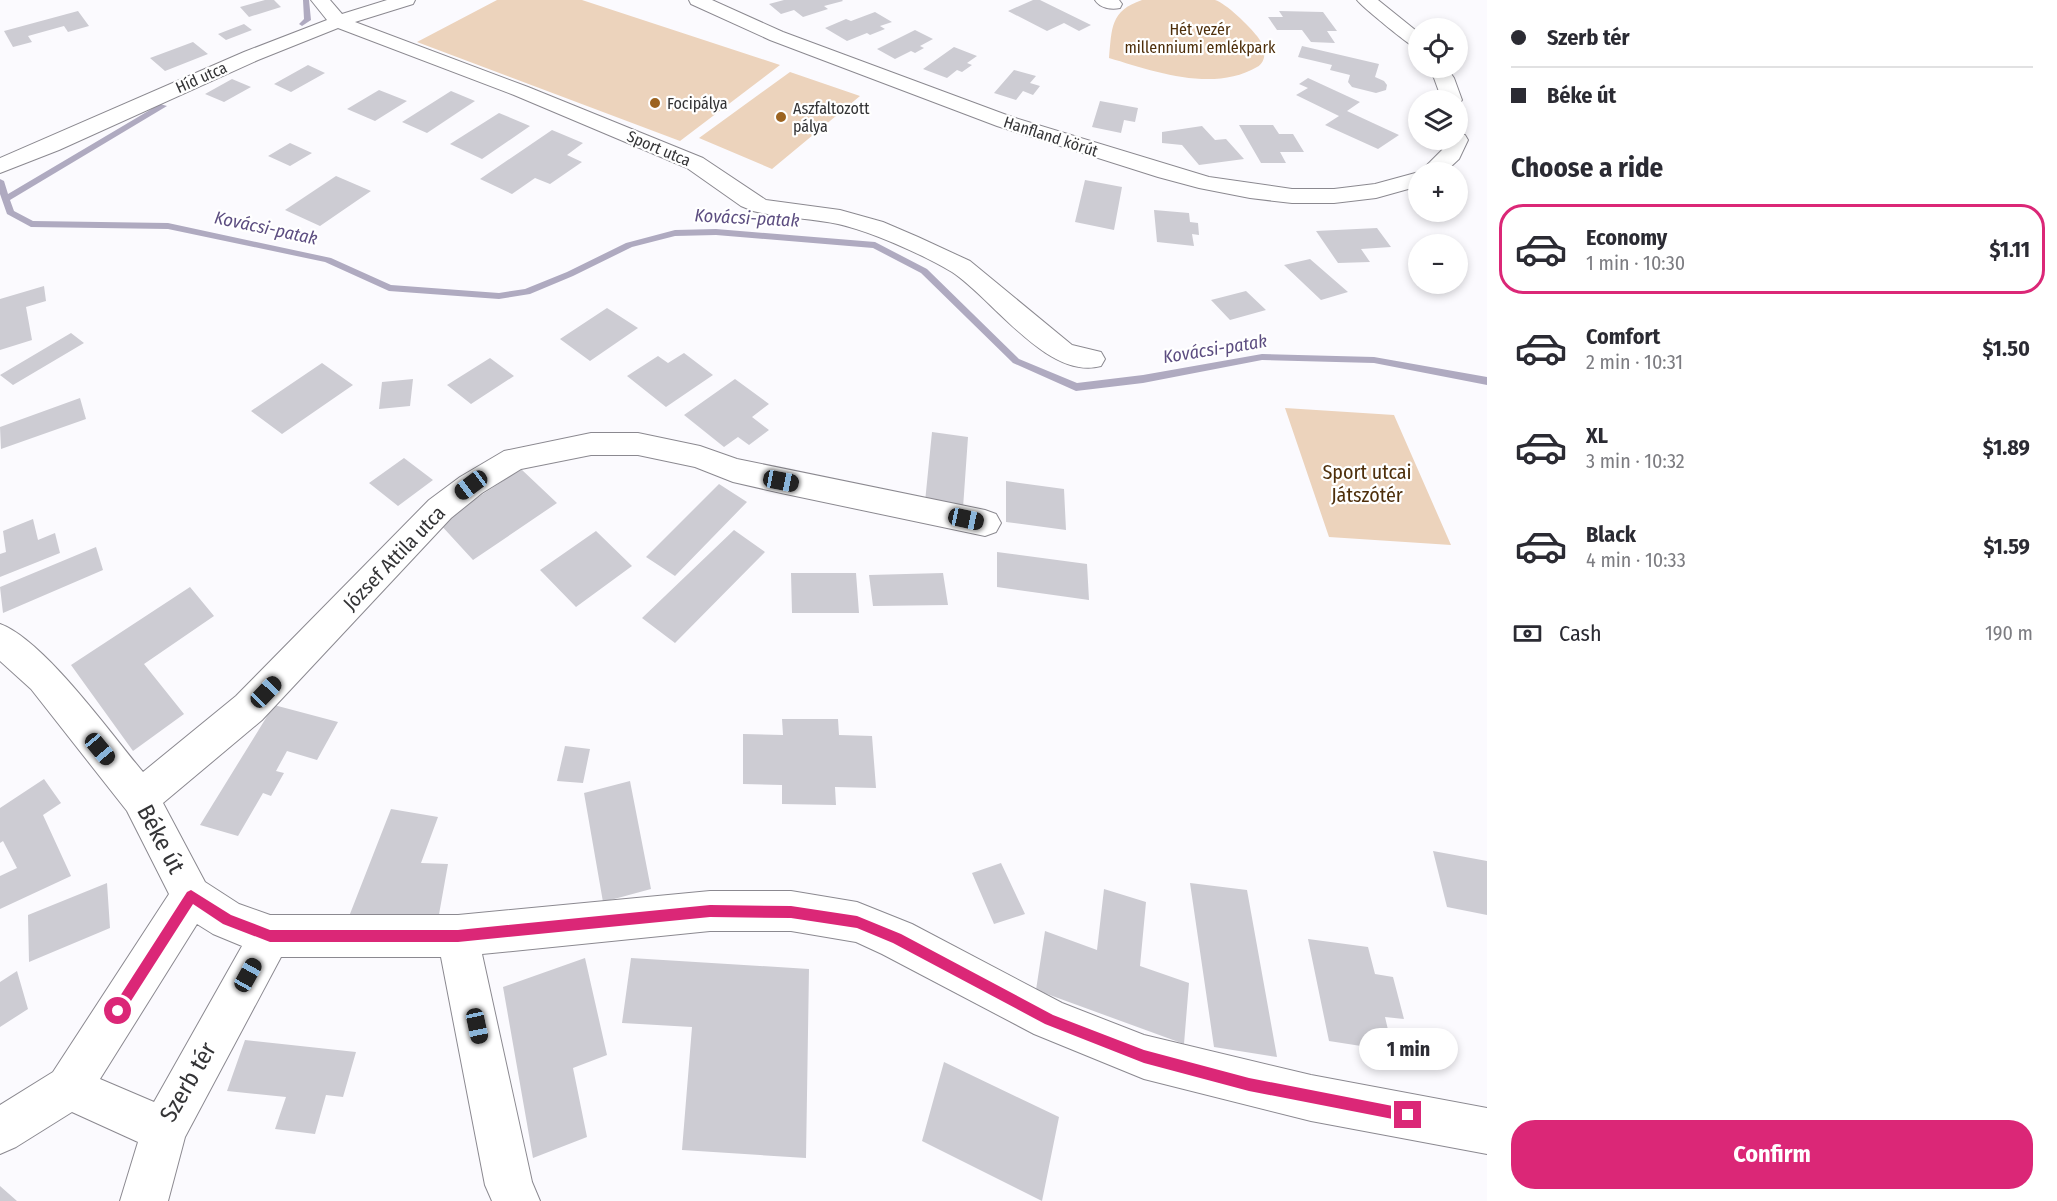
<!DOCTYPE html>
<meta charset="utf-8">
<style>
body{margin:0;font-family:"Fira Sans Condensed",sans-serif;background:#f2f2f3;color:#2b2b33;height:100vh;display:flex;flex-direction:column;font-size:22px;white-space:nowrap}
*{box-sizing:border-box;margin:0}
p{font-size:20px;color:#7c7c81}
.icon{flex:none;width:33px;height:33px;fill:none;stroke:currentColor;stroke-width:2;stroke-linecap:round;stroke-linejoin:round}
.map{position:relative;flex:1;overflow:hidden}
.sheet{display:flex;flex-direction:column;background:#fff;width:570px}
.sheet>*{flex:none}
.hud{display:grid;align-content:center;height:132px;padding:0 24px;background:#fff}
.buttons{position:absolute;left:1408px;top:18px;display:grid;gap:12px}
.buttons a{display:grid;place-items:center;width:60px;height:60px;border-radius:50%;background:#fff;box-shadow:0 3px 9px #0003;font-size:30px}
.end{position:absolute;width:27px;height:27px;margin:-14px;border:8px solid #db2777;background:#fff;box-shadow:0 0 0 3px #fff}
.from{border-radius:50%}
.bubble{position:absolute;height:42px;border-radius:21px;background:#fff;box-shadow:0 3px 9px #0003;font-size:20px;font-weight:700;line-height:42px;text-align:center}
.car{position:absolute;width:18px;height:36px;margin:-18px -9px;border-radius:8px;box-shadow:0 0 4px 2px #0007;background:linear-gradient(#222 24%,#8ab4d8 0 40%,#222 0 76%,#8ab4d8 0 86%,#222 0)}
.hud b{display:flex;align-items:center;gap:21px;height:57px;font-size:22px}
.hud b+b{border-top:2px solid #e1e1e2}
.hud i{width:15px;height:15px;background:#2b2b33}
ul{padding:0;list-style:none}
li{display:flex;align-items:center;gap:18px;height:90px;margin:0 12px 9px;padding:0 12px;border:3px solid transparent;border-radius:24px}
li div{flex:1}
li b{display:block;font-size:22px}
li em{font-style:normal;font-weight:700}
li.current{border-color:#db2777}
li>.icon{width:54px;height:54px;stroke-width:1.5}
h2{padding:0 24px;font-size:27px;line-height:72px}
.pay{display:flex;align-items:center;gap:15px;height:66px;padding:0 24px;font-size:22px}
.pay p{margin-inline-start:auto}
.action{display:flex;gap:12px;margin-top:auto;padding:12px 24px}
.action a{flex:1;height:69px;border-radius:24px;background:#db2777;color:#fff;font-size:24px;font-weight:700;line-height:69px;text-align:center}
main{display:flex;flex:1;min-height:0}
.map>svg:first-child{display:block}
.green{fill:#ecd3bc}
.lines{fill:none;stroke-linecap:round;stroke-linejoin:round}
.stream{fill:#afaac0;fill-rule:evenodd}
.building{fill:#cdccd3}
.minor-casing{stroke:#8b8990;stroke-width:2}
.minor{fill:#fff;fill-rule:evenodd}
.route{fill:#db2777}
.poi-dot{fill:#9c6320;stroke:#fff;stroke-width:2}
.labels{text-anchor:middle;stroke-width:4.5;stroke-linejoin:round;paint-order:stroke}
.far-park-label{font-size:16px;fill:#4e2f0b;stroke:#fff}
.far-street-label{font-size:16px;fill:#343436;stroke:#fff}
.far-poi-label{font-size:16px;fill:#343436;stroke:#fff;text-anchor:start}
.far-water-label{font-size:18px;font-style:italic;fill:#5c4d80;stroke:#fff}
.park-label{font-size:20px;fill:#4e2f0b;stroke:#fff}
.street-label{font-size:20px;fill:#343436;stroke:#fff}
.near-street-label{font-size:24px;fill:#343436;stroke:#fff}
</style>
<main>
<div class="map">
<svg width="1487" height="1201" viewBox="0 0 1487 1201">
<rect width="100%" height="100%" fill="#fbfafe"/>
<!-- green -->
<path class="green" d="M497 0H582L780 65 680 141 417 42Z
M1142 0C1157 0 1203 0 1215 0 1226 3 1250 27 1257 36 1264 45 1269 60 1257 67 1213 93 1153 71 1109 58 1112 28 1110 11 1142 0Z
M790 72 860 96 772 169 699 138Z
M1285 408 1394 415 1451 545 1329 537Z"/>
<g class="lines">
<!-- stream -->
<path class="stream" d="M303 0H309L311 20 302 26 299 24 304 19Z
M160 104 167 106 10 200 14 211 33 221 168 223 331 258 391 285 499 293 525 289 567 272 626 243 675 230 716 229 875 242 927 269 1019 359 1077 383 1143 375 1262 354 1374 357 1487 377V385L1374 363 1262 360 1143 383 1076 391 1013 363 921 273 873 248 716 235 675 236 632 247 573 276 530 294 499 299 389 291 325 262 168 229 31 227 7 214 0 194V179L4 181 8 194Z"/>
</g>
<!-- building -->
<path class="building" d="M265 0H274L281 7 249 17 240 7Z
M784 0H842L843 1 824 6 828 9 803 17 794 10 781 14 769 4Z
M1033 0H1040L1091 25 1079 31 1064 23 1047 31 1008 11Z
M78 11 89 26 68 32 64 26 28 36 32 42 13 47 4 31Z
M1279 11 1323 12 1337 31H1327L1335 43 1311 42 1302 30H1277L1268 17H1283Z
M875 12 892 22 880 26 885 29 870 35 867 33 847 41 825 28 846 19 851 21Z
M244 24 252 30 226 40 218 34Z
M915 30 933 39 920 46 924 48 915 53 911 51 895 59 877 49Z
M193 42 208 54 165 71 150 58Z
M1302 46 1379 64 1375 77 1384 81 1387 85 1386 90 1376 93 1352 87 1348 82 1350 75 1330 70 1332 65 1298 57Z
M954 47 977 56 967 63 972 65 962 72 957 70 947 78 923 69Z
M308 65 325 73 291 92 274 84Z
M1014 70 1036 76 1030 83 1040 86 1033 95 1023 91 1016 100 994 93Z
M1308 78 1360 102 1347 111 1399 135 1378 149 1325 125 1339 116 1296 95 1308 88 1299 84Z
M232 79 251 87 224 102 205 94Z
M379 90 407 101 375 121 347 109Z
M451 91 475 101 427 133 402 122Z
M1100 101 1138 108 1135 122 1124 120 1121 133 1092 127Z
M499 113 530 126 482 159 450 144Z
M1239 125H1273L1279 134H1293L1304 152H1280L1286 163H1261Z
M1202 126 1215 140 1226 139 1244 159 1199 165 1182 145 1162 143V132Z
M552 130 583 143 567 155 582 162 550 184 535 178 512 194 480 179Z
M290 143 312 153 290 166 268 156Z
M336 176 371 191 320 226 285 210Z
M1085 180 1122 187 1114 230 1075 222Z
M1154 210 1189 213 1190 222 1198 223 1199 235 1192 234 1194 246 1157 242Z
M1377 228 1391 247 1361 249 1370 262 1338 263 1316 231Z
M1310 259 1348 292 1321 300 1284 265Z
M44 286 46 301 26 307 32 340 0 350V299Z
M1246 291 1266 310 1230 320 1211 300Z
M607 308 638 328 590 361 560 339Z
M71 333 84 343 13 385 0 375Z
M684 353 713 375 666 407 627 376 658 356 668 363Z
M490 358 514 376 471 404 447 385Z
M322 363 353 385 282 434 251 411Z
M413 379 410 406 379 409 382 382Z
M735 379 769 404 752 417 769 430 749 445 738 437 724 447 684 415Z
M80 398 86 419 1 449 0 427Z
M932 432 968 437 963 508 925 502Z
M404 458 433 480 398 506 369 483Z
M521 469 557 503 473 560 439 523Z
M1006 481 1064 489 1066 530 1006 522Z
M719 484 747 502 675 576 646 557Z
M33 519 38 540 55 533 60 553 0 577V554L6 552 3 531Z
M734 530 765 552 675 643 642 618Z
M596 531 632 566 576 607 540 570Z
M96 547 103 570 3 613 0 587Z
M997 552 1087 564 1089 600 997 587Z
M791 573H856L859 613H792Z
M943 573 948 605 873 606 869 575Z
M190 587 214 616 144 664 184 714 133 751 71 665Z
M274 705 338 722 317 760 287 751 276 771 284 773 271 796 263 793 238 836 200 825Z
M782 719H838L839 735 872 736 876 788 835 787 836 805 782 804V785L743 784V734L783 735Z
M565 746 590 749 583 783 557 781Z
M44 779 61 803 43 815 71 876 0 909V876L17 868 3 841 0 843V808Z
M630 781 651 889 603 902 584 793Z
M391 809 438 817 421 863 448 864 438 920 348 919Z
M1433 851 1487 861V915L1447 907Z
M1001 863 1025 914 994 924 972 873Z
M107 883 110 928 29 962 28 915Z
M1190 883 1247 890 1277 1057 1214 1047Z
M1104 889 1146 902 1140 966 1189 983 1184 1044 1036 990 1045 931 1097 950Z
M1308 939 1368 947 1375 974 1393 977 1404 1019 1385 1017 1393 1051 1329 1041Z
M585 958 607 1055 573 1068 587 1137 533 1158 503 987Z
M631 958 809 969 806 1158 682 1150 692 1027 622 1023Z
M17 971 28 1009 0 1027V982Z
M245 1040 356 1052 343 1097 326 1095 315 1134 275 1129 286 1097 227 1091Z
M944 1062 1059 1117 1042 1201 922 1141Z
M0 1186 17 1201H0Z"/>
<g class="lines">
<defs>
<path id="minor" d="M311 0H330L342 14 387 0H415L413 4 355 22 528 87 703 158 766 200 840 210 883 222 918 237 970 261 1072 345 1101 352 1105 359 1101 366C1048 381 992 298 952 272 924 255 870 231 838 224 810 218 781 218 753 211L741 206 687 168 514 95 338 28 258 60 59 150 0 173V158L244 52 327 20Z
M689 0H712L783 32 1012 117 1209 177 1292 189H1334L1375 184 1419 172H1420L1442 150 1446 140H1458V134L1465 135 1468 140 1459 159 1445 172H1419V186L1376 198 1334 203H1292L1250 198 1199 188 1158 177 997 126 770 40 691 4Z
M1095 0H1119L1122 4 1120 8C1111 10 1100 8 1095 0Z
M1357 0H1378L1419 33V50C1413 48 1362 7 1357 0Z
M1427 68H1447L1454 78 1462 100 1459 104 1458 100H1442L1434 78Z
M591 433H638L700 446 737 459 985 510 996 514 1001 523 996 532 985 536 781 493 733 482 695 467 638 455H591L521 469 482 493 451 518 262 720 163 803 205 882 239 904 270 915H458L710 891H791L857 902 912 924 1062 1003 1144 1035 1311 1075 1487 1108V1154L1311 1121 1144 1079 1034 1034 882 954 856 942 791 931H710L482 954 532 1182 540 1201H492L485 1185 441 957H281L185 1137 168 1201H120L138 1142 72 1112 16 1147 0 1154V1105L53 1072 169 894 127 811 31 689 0 661V624C44 640 111 734 143 772L236 696 429 500 460 477 504 451ZM197 924 213 934 242 946 154 1102 100 1079Z"/>
</defs>
<!-- minor casing -->
<use href="#minor" class="minor-casing"/>
<!-- minor -->
<use href="#minor" class="minor"/>
</g>
<!-- route -->
<path class="route" d="M191 890 231 915 270 930H458L710 905 791 906 857 916 901 934 1053 1015 1144 1050 1249 1078 1408 1109 1413 1111 1415 1115 1413 1120 1408 1122 1249 1091 1144 1063 1045 1024 893 943 857 928 791 918 710 917 458 942H270L223 924 193 904 122 1015 118 1017 113 1015 111 1011 113 1007 187 892Z"/>
<!-- markers -->
<g class="poi-dot">
<circle cx="655" cy="103" r="6"/>
<circle cx="781" cy="117" r="6"/>
</g>
<g class="labels">
<!-- far-park labels -->
<g class="far-park-label">
<text x="1200" y="35">Hét vezér<tspan x="1200" dy="18">millenniumi emlékpark</tspan></text>
</g>
<!-- far-street labels -->
<g class="far-street-label">
<text transform="translate(201 77) rotate(-24)" y="6">Híd utca</text>
<text transform="translate(1051 136) rotate(18)" y="6">Hanfland körút</text>
<text transform="translate(659 148) rotate(23)" y="6">Sport utca</text>
</g>
<!-- far-poi labels -->
<g class="far-poi-label">
<text x="667" y="109">Focipálya</text>
<text x="793" y="114">Aszfaltozott<tspan x="793" dy="18">pálya</tspan></text>
</g>
<!-- far-water labels -->
<g class="far-water-label">
<text transform="translate(747 218) rotate(3)" y="6">Kovácsi-patak</text>
<text transform="translate(266 228) rotate(12)" y="6">Kovácsi-patak</text>
<text transform="translate(1215 349) rotate(-9)" y="6">Kovácsi-patak</text>
</g>
<!-- park labels -->
<g class="park-label">
<text x="1367" y="479">Sport utcai<tspan x="1367" dy="23">Játszótér</tspan></text>
</g>
<!-- street labels -->
<g class="street-label">
<text transform="translate(394 558) rotate(-46)" y="7">József Attila utca</text>
</g>
<!-- near-street labels -->
<g class="near-street-label">
<text transform="translate(161 839) rotate(62)" y="8">Béke út</text>
<text transform="translate(188 1082) rotate(-60)" y="8">Szerb tér</text>
</g>
</g>
</svg>
<div class="buttons">
<a><svg class="icon" aria-label="locate" viewBox="0 0 24 24"><circle cx="12" cy="12" r="6"/><path d="M12 2v4M12 18v4M2 12h4M18 12h4"/></svg></a>
<a><svg class="icon" aria-label="layers" viewBox="0 0 24 24"><path d="M12 4l9 5-9 5-9-5zM3 14l9 5 9-5"/></svg></a>
<a>+</a>
<a>−</a>
</div>
<i class="end from" style="left:118px;top:1011px"></i>
<i class="end" style="left:1408px;top:1115px"></i>
<div class="bubble" style="left:1359px;top:1028px;width:99px">1 min</div>
<i class="car" style="left:781px;top:481px;rotate:101deg"></i>
<i class="car" style="left:471px;top:485px;rotate:233deg"></i>
<i class="car" style="left:966px;top:519px;rotate:102deg"></i>
<i class="car" style="left:266px;top:692px;rotate:44deg"></i>
<i class="car" style="left:100px;top:749px;rotate:140deg"></i>
<i class="car" style="left:248px;top:975px;rotate:29deg"></i>
<i class="car" style="left:477px;top:1026px;rotate:168deg"></i>
</div>
<section class="sheet">
<div class="hud">
<b><i class="from"></i>Szerb tér</b>
<b><i></i>Béke út</b>
</div>
<h2>Choose a ride</h2>
<ul>
<li class="current"><svg class="icon" aria-label="car" viewBox="0 0 24 24"><path d="M5 17H2v-5l4-1 3-4h7l3 4 3 1v5h-3M9 17h6M6 11h13"/><circle cx="7" cy="17" r="2"/><circle cx="17" cy="17" r="2"/></svg><div><b>Economy</b><p>1 min · 10:30</p></div><em>$1.11</em></li>
<li><svg class="icon" aria-label="car" viewBox="0 0 24 24"><path d="M5 17H2v-5l4-1 3-4h7l3 4 3 1v5h-3M9 17h6M6 11h13"/><circle cx="7" cy="17" r="2"/><circle cx="17" cy="17" r="2"/></svg><div><b>Comfort</b><p>2 min · 10:31</p></div><em>$1.50</em></li>
<li><svg class="icon" aria-label="car" viewBox="0 0 24 24"><path d="M5 17H2v-5l4-1 3-4h7l3 4 3 1v5h-3M9 17h6M6 11h13"/><circle cx="7" cy="17" r="2"/><circle cx="17" cy="17" r="2"/></svg><div><b>XL</b><p>3 min · 10:32</p></div><em>$1.89</em></li>
<li><svg class="icon" aria-label="car" viewBox="0 0 24 24"><path d="M5 17H2v-5l4-1 3-4h7l3 4 3 1v5h-3M9 17h6M6 11h13"/><circle cx="7" cy="17" r="2"/><circle cx="17" cy="17" r="2"/></svg><div><b>Black</b><p>4 min · 10:33</p></div><em>$1.59</em></li>
</ul>
<div class="pay"><svg class="icon" aria-label="cash" viewBox="0 0 24 24"><path d="M3 7h18v10H3z"/><circle cx="12" cy="12" r="2"/></svg>Cash<p>190 m</p></div>
<div class="action"><a>Confirm</a></div>
</section>
</main>
